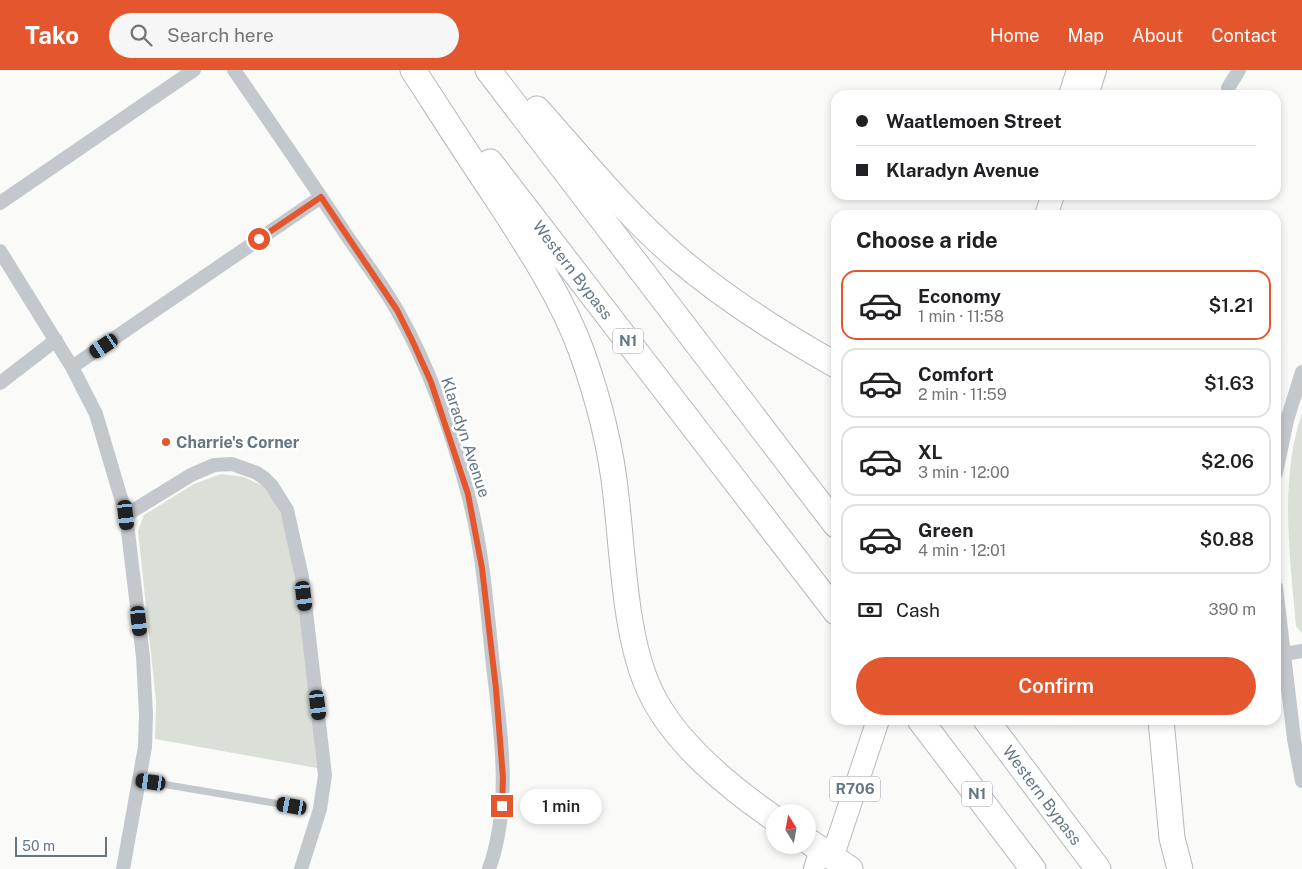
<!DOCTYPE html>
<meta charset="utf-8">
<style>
body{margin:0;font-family:"Public Sans",sans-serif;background:#f6f6f6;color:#202124;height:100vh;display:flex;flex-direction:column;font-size:19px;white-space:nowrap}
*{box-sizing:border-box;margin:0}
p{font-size:16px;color:#757577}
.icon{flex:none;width:28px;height:28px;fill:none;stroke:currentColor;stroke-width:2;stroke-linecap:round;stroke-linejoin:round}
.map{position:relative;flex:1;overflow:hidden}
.side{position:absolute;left:831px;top:140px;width:450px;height:515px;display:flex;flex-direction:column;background:#fff;border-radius:15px;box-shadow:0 2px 8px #0003}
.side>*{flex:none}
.guide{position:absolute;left:831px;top:20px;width:450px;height:110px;border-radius:15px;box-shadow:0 2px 8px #0003;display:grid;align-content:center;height:110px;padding:0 25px;background:#fff}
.needle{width:32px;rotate:349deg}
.tools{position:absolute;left:766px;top:734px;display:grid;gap:10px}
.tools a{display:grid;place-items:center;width:50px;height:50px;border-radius:50%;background:#fff;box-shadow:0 2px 8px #0003;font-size:25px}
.scale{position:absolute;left:15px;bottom:12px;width:92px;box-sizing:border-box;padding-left:5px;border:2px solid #657683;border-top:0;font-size:14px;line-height:18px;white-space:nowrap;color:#657683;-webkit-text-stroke:4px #fff;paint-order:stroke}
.end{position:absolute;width:22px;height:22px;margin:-11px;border:6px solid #e4572e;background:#fff;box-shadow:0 0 0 2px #fff}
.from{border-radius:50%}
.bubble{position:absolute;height:35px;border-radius:18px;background:#fff;box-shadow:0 2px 8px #0003;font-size:16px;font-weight:600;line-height:35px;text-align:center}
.car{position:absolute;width:15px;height:30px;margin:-15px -8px;border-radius:6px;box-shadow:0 0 4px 1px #0007;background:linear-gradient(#222 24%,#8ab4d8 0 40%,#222 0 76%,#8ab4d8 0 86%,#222 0)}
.guide b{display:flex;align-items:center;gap:18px;height:48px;font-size:19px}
.guide b+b{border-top:1px solid #e0e0e0}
.guide i{width:12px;height:12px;background:#202124}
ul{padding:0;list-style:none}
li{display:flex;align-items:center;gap:15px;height:70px;margin:0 10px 8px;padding:0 15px;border:2px solid #e0e0e0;border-radius:15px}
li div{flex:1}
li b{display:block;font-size:19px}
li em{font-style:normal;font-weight:600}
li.on{border-color:#e4572e}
li>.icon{width:45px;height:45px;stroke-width:1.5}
h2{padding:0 25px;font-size:22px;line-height:60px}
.pay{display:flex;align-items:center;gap:12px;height:55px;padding:0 25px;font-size:19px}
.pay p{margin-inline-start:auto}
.button{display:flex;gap:10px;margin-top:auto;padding:10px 25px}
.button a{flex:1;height:58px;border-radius:30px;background:#e4572e;color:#fff;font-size:20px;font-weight:600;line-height:58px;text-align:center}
header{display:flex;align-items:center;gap:30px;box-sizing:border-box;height:70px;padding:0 25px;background:#e4572e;color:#fff}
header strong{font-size:24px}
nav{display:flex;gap:28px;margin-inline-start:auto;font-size:18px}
.search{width:350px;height:45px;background:#f6f6f6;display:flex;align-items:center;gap:12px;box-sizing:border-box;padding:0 18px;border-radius:28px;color:#757577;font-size:19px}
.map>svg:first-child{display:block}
.green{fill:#dadfd7}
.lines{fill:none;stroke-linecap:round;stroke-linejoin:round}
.secondary-casing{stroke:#b3babf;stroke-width:22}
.primary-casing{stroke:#b5babe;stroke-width:24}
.motorway-casing{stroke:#b4b9bd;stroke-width:27}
.service{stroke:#c3c8cc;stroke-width:7}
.minor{stroke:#c3c8cc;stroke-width:14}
.secondary{stroke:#fff;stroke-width:20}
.primary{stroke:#fff;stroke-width:22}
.motorway{stroke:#fff;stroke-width:25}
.route{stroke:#e4572e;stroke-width:6}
.poi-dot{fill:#e4572e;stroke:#fff;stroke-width:2}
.labels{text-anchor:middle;stroke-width:5;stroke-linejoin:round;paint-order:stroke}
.shield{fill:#fff;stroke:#939fa8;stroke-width:1}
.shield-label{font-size:15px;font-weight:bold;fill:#657683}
.street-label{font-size:16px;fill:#657683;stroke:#fff}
.poi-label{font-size:16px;font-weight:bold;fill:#657683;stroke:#fff;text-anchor:start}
</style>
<header>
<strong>Tako</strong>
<div class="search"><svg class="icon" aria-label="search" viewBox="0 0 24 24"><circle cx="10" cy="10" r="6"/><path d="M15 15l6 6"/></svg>Search here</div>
<nav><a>Home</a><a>Map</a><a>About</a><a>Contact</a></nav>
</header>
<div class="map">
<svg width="1302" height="799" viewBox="0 0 1302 799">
<rect width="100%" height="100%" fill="#fafaf8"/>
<!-- green -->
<path class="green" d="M1302 343V563L1296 556C1290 486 1279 411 1302 343Z
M221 404 244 407 261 415 274 429 284 453 295 499 317 698 155 669 156 631 138 461 144 445 194 414Z"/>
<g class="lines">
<defs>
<path id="secondary" d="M814 799 820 779"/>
<path id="primary" d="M1070 25 1078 0
M1087 25 1095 0
M1046 145 1053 125
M832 788 878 650"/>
<g id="motorway">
<path d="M413 0C441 43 469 87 498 130 529 178 561 226 581 280 598 327 611 377 616 426 623 485 625 569 650 621 674 673 729 717 775 749"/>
<path d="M488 0 836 455"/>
<path d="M537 39C582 89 624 142 675 186 725 229 779 263 836 295"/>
<path id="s1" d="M490 92 836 542"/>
<path d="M920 650 1033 799"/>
<path id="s2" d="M986 650 1098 799"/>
<path d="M1161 650 1172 768 1180 799"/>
<path d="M808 771 850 799"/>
</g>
</defs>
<!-- secondary casing -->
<use href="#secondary" class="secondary-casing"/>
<!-- primary casing -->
<use href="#primary" class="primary-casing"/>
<!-- motorway casing -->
<use href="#motorway" class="motorway-casing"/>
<!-- service -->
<path class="service" d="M138 710 292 736"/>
<!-- minor -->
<path class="minor" d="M234 0C272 55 310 110 347 166 364 191 383 215 398 242 429 297 452 362 468 424 483 480 487 539 493 596 501 663 512 735 489 799
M1228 18 1239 0
M0 133 194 0
M0 181 72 297 96 344 126 445 143 587 146 644 145 677 123 799
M72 297 321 127
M0 313 56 270
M1276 403 1287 350 1302 302
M126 445 191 405 214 395 232 394 257 403 264 408 272 416 287 440 302 507 325 705 320 739 301 799
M1276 517 1294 669 1302 711
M1285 584 1302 581"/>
<!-- secondary -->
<use href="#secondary" class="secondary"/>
<!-- primary -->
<use href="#primary" class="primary"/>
<!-- motorway -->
<use href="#motorway" class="motorway"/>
</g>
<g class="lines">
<!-- route -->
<path class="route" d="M259 169 321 127 397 240 412 270 431 312 468 424 482 498 496 619 503 708 502 736"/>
</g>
<!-- markers -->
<circle class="poi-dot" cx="166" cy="372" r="5"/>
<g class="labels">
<!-- shield labels -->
<g class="shield">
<rect x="613" y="258.5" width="30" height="25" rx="4"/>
<rect x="830" y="706.5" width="50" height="25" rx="4"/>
<rect x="962" y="711.5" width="30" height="25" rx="4"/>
</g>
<g class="shield-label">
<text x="628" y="276">N1</text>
<text x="855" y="724">R706</text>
<text x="977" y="729">N1</text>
</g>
<!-- street labels -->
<g class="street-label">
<text dy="6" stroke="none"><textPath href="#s1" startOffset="136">Western Bypass</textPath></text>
<text transform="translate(466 367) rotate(72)" y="6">Klaradyn Avenue</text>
<text dy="6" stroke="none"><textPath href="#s2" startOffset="94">Western Bypass</textPath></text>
</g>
<!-- poi labels -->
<g class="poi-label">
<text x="176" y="378">Charrie's Corner</text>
</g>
</g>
</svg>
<div class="tools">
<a><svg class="needle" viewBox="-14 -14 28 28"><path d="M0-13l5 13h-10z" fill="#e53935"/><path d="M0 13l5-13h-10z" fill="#757577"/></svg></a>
</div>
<div class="scale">50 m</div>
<i class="end from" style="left:259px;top:169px"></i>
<i class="end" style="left:502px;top:736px"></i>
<div class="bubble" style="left:520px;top:719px;width:82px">1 min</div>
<i class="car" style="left:104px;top:276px;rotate:236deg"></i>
<i class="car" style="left:126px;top:445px;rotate:174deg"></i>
<i class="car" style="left:304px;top:526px;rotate:173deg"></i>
<i class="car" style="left:139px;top:551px;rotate:174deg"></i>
<i class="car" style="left:318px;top:635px;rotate:173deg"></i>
<i class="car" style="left:151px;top:712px;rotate:278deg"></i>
<i class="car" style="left:292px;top:736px;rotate:280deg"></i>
<div class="guide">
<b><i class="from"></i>Waatlemoen Street</b>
<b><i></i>Klaradyn Avenue</b>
</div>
<section class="side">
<h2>Choose a ride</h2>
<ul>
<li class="on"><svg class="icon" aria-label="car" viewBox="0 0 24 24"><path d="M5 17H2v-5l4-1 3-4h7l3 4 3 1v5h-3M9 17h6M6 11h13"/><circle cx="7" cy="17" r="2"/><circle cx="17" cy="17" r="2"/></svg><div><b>Economy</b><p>1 min · 11:58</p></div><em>$1.21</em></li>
<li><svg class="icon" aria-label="car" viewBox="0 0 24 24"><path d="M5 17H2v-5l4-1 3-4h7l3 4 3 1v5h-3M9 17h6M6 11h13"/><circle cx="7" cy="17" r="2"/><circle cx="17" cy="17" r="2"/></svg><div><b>Comfort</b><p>2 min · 11:59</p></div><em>$1.63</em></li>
<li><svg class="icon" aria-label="car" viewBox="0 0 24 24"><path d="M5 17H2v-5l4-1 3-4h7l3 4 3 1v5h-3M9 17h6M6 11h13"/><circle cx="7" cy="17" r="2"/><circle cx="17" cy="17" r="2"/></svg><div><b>XL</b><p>3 min · 12:00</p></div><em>$2.06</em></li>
<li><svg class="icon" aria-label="car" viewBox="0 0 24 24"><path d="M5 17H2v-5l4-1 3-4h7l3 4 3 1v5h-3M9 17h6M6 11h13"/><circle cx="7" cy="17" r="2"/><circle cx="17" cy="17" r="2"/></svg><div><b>Green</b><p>4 min · 12:01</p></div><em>$0.88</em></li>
</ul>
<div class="pay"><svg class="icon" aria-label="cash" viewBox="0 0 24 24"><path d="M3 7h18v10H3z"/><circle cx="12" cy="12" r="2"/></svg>Cash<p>390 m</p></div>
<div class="button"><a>Confirm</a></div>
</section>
</div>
